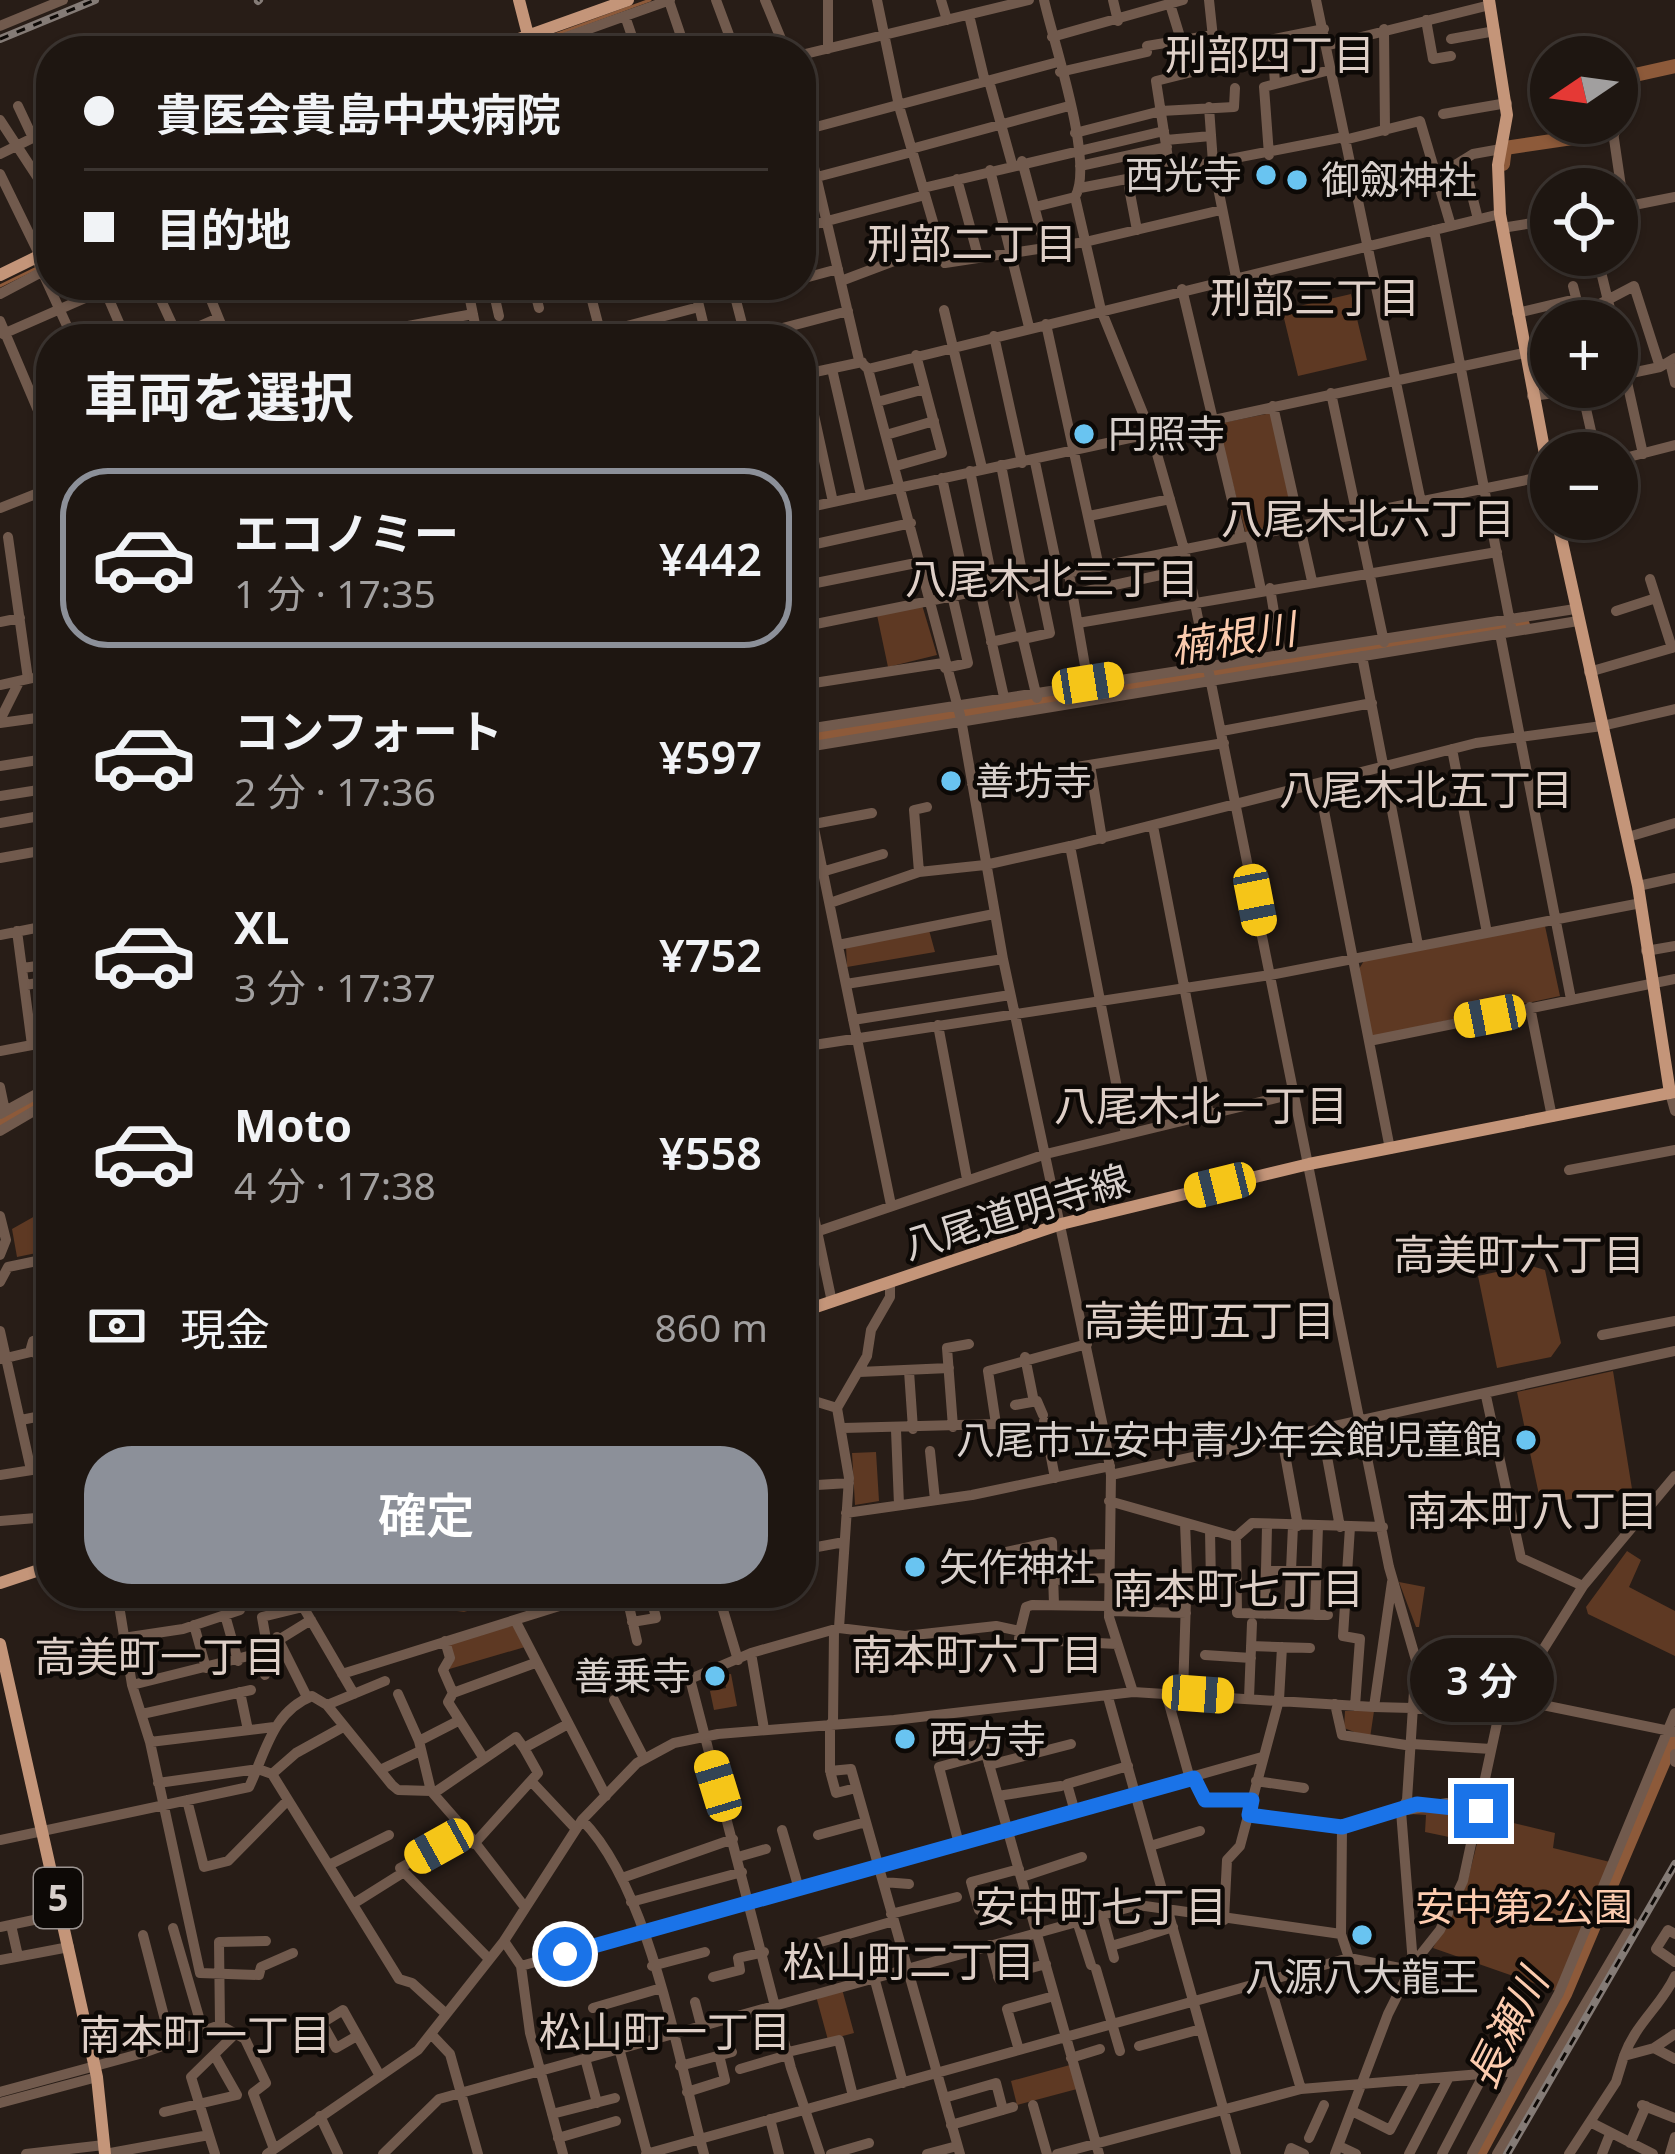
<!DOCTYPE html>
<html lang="ja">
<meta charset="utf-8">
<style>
body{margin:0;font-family:"Noto Sans","Noto Sans JP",sans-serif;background:#261f1a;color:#f1f3f6;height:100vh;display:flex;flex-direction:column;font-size:45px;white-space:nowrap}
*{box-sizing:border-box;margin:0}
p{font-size:39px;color:#a19f9f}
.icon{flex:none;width:66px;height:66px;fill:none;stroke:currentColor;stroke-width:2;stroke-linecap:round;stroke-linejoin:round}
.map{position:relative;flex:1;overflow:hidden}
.drawer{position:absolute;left:36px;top:324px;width:780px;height:1284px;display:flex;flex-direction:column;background:#1e1611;border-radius:48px;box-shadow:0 3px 9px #0004,0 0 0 3px #3c3531}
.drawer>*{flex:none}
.guide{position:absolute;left:36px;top:36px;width:780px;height:264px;border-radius:48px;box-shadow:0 3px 9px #0004,0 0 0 3px #3c3531;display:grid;align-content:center;height:264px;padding:0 48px;background:#1e1611}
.needle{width:78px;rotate:257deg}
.tools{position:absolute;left:1530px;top:36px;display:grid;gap:24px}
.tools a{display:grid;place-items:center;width:108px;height:108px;border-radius:50%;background:#1e1611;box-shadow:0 3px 9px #0004,0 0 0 3px #3c3531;font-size:60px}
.end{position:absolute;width:54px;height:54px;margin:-27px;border:15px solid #1a73e8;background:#fff;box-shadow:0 0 0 6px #fff}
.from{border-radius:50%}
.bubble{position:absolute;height:84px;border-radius:42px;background:#1e1611;box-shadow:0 3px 9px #0004,0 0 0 3px #3c3531;font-size:39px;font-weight:600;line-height:84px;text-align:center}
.car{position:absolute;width:36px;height:72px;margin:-36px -18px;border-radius:15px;box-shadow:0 0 9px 3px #0007;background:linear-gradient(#f5c518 24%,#345 0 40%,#f5c518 0 76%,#345 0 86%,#f5c518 0)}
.guide b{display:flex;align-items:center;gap:42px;height:114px;font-size:45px}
.guide b+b{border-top:3px solid #3c3531}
.guide i{width:30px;height:30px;background:#f1f3f6}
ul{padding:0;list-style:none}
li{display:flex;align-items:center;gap:36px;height:180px;margin:0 24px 18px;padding:0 24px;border:6px solid transparent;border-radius:48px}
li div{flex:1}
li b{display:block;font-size:45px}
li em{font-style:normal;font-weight:600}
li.on{border-color:#8c9099}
li>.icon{width:108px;height:108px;stroke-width:1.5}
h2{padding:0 48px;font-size:54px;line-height:144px}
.pay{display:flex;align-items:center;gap:30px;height:132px;padding:0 48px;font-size:45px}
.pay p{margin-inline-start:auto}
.cta{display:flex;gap:24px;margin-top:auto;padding:24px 48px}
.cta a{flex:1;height:138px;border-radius:48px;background:#8c9099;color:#fff;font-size:48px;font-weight:600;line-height:138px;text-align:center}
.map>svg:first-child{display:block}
.green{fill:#5e3923}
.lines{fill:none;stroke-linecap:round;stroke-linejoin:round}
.stream{stroke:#8d5a3a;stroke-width:3}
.river{stroke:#8d5a3a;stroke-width:14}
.minor{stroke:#715a4d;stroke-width:10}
.major{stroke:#c49579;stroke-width:12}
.rail-casing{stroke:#847b76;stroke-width:8}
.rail{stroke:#0d0906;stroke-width:3;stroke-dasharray:9;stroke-linecap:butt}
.route{stroke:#1a73e8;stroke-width:15}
.poi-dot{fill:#69c4f1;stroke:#0d0906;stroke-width:4.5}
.labels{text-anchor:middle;stroke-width:9;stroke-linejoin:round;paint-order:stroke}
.shield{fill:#0d0906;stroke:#9b9491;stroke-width:3}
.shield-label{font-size:36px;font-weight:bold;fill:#d8d0cc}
.poi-label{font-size:39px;fill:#d8d0cc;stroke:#0d0906;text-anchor:start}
.street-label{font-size:39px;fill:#d8d0cc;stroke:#0d0906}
.park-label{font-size:39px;fill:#fdccb0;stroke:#0d0906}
.neighbourhood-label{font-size:42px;fill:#decfc7;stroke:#0d0906}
.water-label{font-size:42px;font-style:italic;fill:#fbcbae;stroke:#0d0906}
</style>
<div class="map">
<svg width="1675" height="2154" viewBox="0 0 1675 2154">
<rect width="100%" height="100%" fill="#281d17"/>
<!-- green -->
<path class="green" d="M1351 294 1367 360 1298 376 1282 310Z
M1271 413 1294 522 1246 534 1217 424Z
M922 605 937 655 888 667 877 615Z
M1545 926 1560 996 1370 1037 1356 974 1365 959Z
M929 930 935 952 847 967 846 946Z
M51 1207V1250L17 1257 12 1229Z
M1528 1265 1545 1270 1561 1343 1551 1357 1497 1368 1478 1276Z
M1613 1371 1632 1489 1541 1504 1517 1392Z
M876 1452 879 1501 855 1505 852 1453Z
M1627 1551 1641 1560 1629 1587 1675 1611V1656L1588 1614 1586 1607Z
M1399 1582 1425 1587 1419 1627H1416Z
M423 1593H525L464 1612 428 1607Z
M515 1624 525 1647 446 1670 449 1644Z
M731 1674 737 1706 714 1710 710 1691 726 1688 724 1675Z
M1345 1711H1374L1370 1738 1344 1728Z
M1445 1807 1472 1815 1469 1822 1455 1819 1449 1837 1425 1832 1426 1815 1410 1814Z
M1484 1816 1555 1833 1553 1848 1610 1862 1556 1991 1433 1948 1467 1883Z
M842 1989 854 2033 828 2040 816 1996Z
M1070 2065 1077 2089 1017 2105 1011 2081Z"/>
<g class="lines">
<!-- stream -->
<path class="stream" d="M538 41 650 0
M508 51 521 47
M0 286 51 261"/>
<!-- river -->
<path class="river" d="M1617 79 1675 66
M1503 164 1505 148 1613 132 1611 123
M801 740 1523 625
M0 1123 51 1094
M1479 2154 1565 1994 1675 1735"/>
<!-- minor -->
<path class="minor" d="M716 0 735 51
M765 0 786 51
M877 0 899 106 945 263 1085 242 1221 210
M941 0 947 20
M1044 0C1053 41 1095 163 1075 197L1101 310 1151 433 1184 549 1389 1567 1416 1660 1407 1800 1401 1811 1342 1827 1249 1815
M1113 0 1118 21
M1316 0 1421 502
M669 1 686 51
M1170 4 1181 40
M969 15 985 82
M625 16 637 51
M1426 20 1433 59 1451 56
M0 26 63 0
M1384 29 1385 131
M581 32 588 51
M1052 37 1183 0
M1451 39 1495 31
M1272 40 1275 84
M1329 45 1490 5
M1147 46 1213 35
M828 49V0
M527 51 670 0
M1215 51 1324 29
M805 54V129L859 360 868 369 961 719 1003 959 1105 1436 1111 1475 1109 1617 1133 1692
M801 55 1029 0
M1060 72 1147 52
M989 81 1012 164
M18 106 33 138
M1209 107 1213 163 1236 277
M1443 114 1507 103
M0 120 51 198
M801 131 1058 62
M1613 132 1624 207
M1075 133 1161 111 1234 107 1235 88
M1166 140 1211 136
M1344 140 1420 121 1451 226
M911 149 1069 106
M0 154 51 129
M1269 155 1264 87 1330 70
M1463 160 1478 219
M1022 161 1045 247
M1080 166 1167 147
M990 170 1029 327
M1170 171 1156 81 1216 66 1209 0
M0 174 40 256
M1439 175 1473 154 1501 149
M817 177 912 152
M957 179 978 256
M923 188 1164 131
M1080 188 1344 137
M1129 188 1137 230
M1354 193 1433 168
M1035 207 1075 197
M1619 208 1675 197
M801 228 925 195
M1502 228 1551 220
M1434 230 1511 627
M36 258 73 339
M1602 276 1613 321
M801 279 838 269
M841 281 939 244
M154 285 179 339
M205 285 227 339
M467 285 478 339
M492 285 499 316
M533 285 539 308
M588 285 602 339
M694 285 707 339
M732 285 746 339
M1573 286 1582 321
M104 288 126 339
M1182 289 1241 538
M0 294 51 267
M735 298 781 285
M944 310 982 468
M1517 313 1576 299
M0 321 51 441
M1582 321 1594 307 1634 286 1660 367
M1046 324 1099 567
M600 333 699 307
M3 334 115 285
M994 336 1022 463
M1617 337 1643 454
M88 339 120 325
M170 339 218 318
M366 339 365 334 473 314
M741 339 848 311
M1670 362 1675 383
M832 369 861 495
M868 369 1500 214
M805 374 833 502
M801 375 862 362
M1617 376 1660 367 1675 358
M1582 391 1596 453
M1331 393 1384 642
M1532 396 1584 389
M877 402 925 389
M1273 406 1312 581
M886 435 934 421
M1617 460 1675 445
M1035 462 1059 576
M1001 465 1024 582
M896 466 942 453 916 355
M970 471 994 588
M942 478 967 592
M0 508 51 488
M801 509 1524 353
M1089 516 1170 499
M8 537 28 679
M1250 537 1261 590
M802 547 911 523
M1069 574 1088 683
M1650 579 1672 648
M1010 585 1037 698
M801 586 921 562
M1270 588 1281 655
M980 590 1004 697
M1073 594 1188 569
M1616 611 1656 598
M0 622 20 618
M1078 623 1497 552
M801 627 1551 475
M1500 634 1571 999
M1023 639 1050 633 1039 580
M991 642 1022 635
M51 645 44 675 51 704
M1362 656 1418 945
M945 668 968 663 952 595
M1589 672 1675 647
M0 685 32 678
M801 685 943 663
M0 720 19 682
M0 723 51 716
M801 730 1575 609
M1222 731 1372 703
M801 748 1578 621
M1452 749 1487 933
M801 765 891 1205
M1090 765 1102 839
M0 766 51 758
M972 784 1224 743
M1319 785 1390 1149
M0 796 51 788
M0 823 51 814
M814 824 872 813
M1153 826 1209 1115
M1628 837 1675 823
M1070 846 1126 1134
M39 851 51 917
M0 858 51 849
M919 872 914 810 927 807
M801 878 883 854
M1638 886 1675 878
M830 903 919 872 985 865 1070 846 1476 743 1602 726 1675 709
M0 935 51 925
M838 945 994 914
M1646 951 1675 946
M23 968 51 964
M846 984 1003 959
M25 985 51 981
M1530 1007 1552 1117
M853 1020 1010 995
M938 1025 967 1179
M1369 1041 1675 979
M801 1047 1270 975 1641 903
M0 1051 32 1045 17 931
M0 1087 5 1111
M1670 1093 1675 1111
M0 1114 51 1086
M0 1131 51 1101
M801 1155 832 1302
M1569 1170 1675 1150
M0 1216 6 1240 0 1255
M816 1232 1046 1154 1293 1094
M38 1261 51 1320
M0 1282 8 1267 51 1258
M0 1331 6 1358 31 1352
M1602 1335 1675 1321
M51 1338 33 1341 31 1348 38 1356 51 1352
M1025 1357 1034 1402
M0 1359 6 1358 31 1470
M909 1371 913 1429
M859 1372 949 1368
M801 1389 811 1400 837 1408
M1486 1396 1521 1558 1583 1586
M1015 1405 1037 1401 1043 1415
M21 1420 51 1414
M1044 1421 1055 1478
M953 1427 947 1348 969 1344
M843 1428 996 1424 988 1371 1087 1344
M896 1430 899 1505
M1322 1430 1340 1527
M1282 1438 1298 1526
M930 1451 935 1500
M0 1475 51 1467
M1111 1475 1675 1351
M801 1486 849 1483
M44 1497 51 1529
M1109 1501 1236 1537 1252 1523 1383 1527
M846 1513 972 1495 1110 1466
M0 1521 48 1517
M1185 1523 1188 1597
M1350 1527 1343 1636 1360 1639 1355 1706
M1210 1530 1211 1585
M1236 1537 1237 1613 1328 1615
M801 1550 844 1542
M1002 1553 1052 1542 1054 1605
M1056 1556 1107 1554
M1266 1571H1317
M1055 1580 1108 1578
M117 1593 132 1685 150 1742 200 1973 259 1975 261 1967 293 1953
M295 1593 354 1694
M626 1593 637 1641
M718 1593 738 1660
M654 1607 718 1593
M1109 1611 1186 1613
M1265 1614 1267 1526
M1289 1614 1293 1526
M225 1615 238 1661
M1315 1615 1318 1526
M515 1620 606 1796
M632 1622 656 1618 650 1593
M194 1625 206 1668
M839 1628 849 1478 837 1408 867 1356 871 1330 890 1297V1282
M1020 1631 1026 1607 1032 1605 1109 1606
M277 1637 307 1697
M123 1638 183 1629 240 1610
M445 1641 450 1658 443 1670 453 1693 448 1702 483 1757
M267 1645 262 1617 303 1607
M1251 1646 1310 1648
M751 1653 764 1729
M1205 1655 1251 1658
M342 1674 601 1593
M265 1675 256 1654 311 1620
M132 1685 256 1654
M240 1692 248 1730
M453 1693 535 1663
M1166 1693 1190 1779
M1183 1693 1186 1600
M398 1694 419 1741 431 1791
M1108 1697 1236 2154
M1249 1698 1252 1623
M614 1700 644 1758
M1335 1704 1342 1735 1412 1746
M327 1705 385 1681
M1374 1707 1392 1582
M142 1714 251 1690
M833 1723 834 1630
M830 1724V1771L851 1769 960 2154
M419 1741 458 1721
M150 1742 274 1727
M1412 1744 1491 1749
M951 1752 983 1743 1099 2154
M1675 1754V1762
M989 1765 1071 1744
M380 1770 418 1752
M830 1771 836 1793 856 1788
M272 1774 296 1753 343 1727
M1194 1778 1205 1800H1252
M531 1781 576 1829
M1256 1781 1304 1788
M158 1783 258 1769 272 1774 399 1979 412 1983 445 2013
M434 1793 516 1737 524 1748
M998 1796 1061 1786
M187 1800 204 1867 228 1861 288 1800
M1075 1812 1067 1784 1128 1766
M582 1820C650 1888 678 2060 704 2154
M1342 1827 1341 1934 1349 1958
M782 1830 799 1889
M818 1835 866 1822
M0 1840 249 1787C266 1752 272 1712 312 1696L327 1705 392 1785 398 1790 431 1791 466 1831
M474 1844 538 1773 524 1748 568 1724
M959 1844 939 1767 986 1754
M1150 1846 1200 1831
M738 1857 766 1849
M329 1865 389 1835
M1022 1877 1082 1857
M622 1878 733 1839
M883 1882 909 1884
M631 1902 742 1872
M353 1904 404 1872
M979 1910 971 1882 1019 1869
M891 1914 957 1897
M1102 1914 1114 1958
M1224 1920 1227 1860 1240 1846 1279 1700 1282 1647
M1077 1921 1091 1965
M11 1925 18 1956
M0 1927 62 1914
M173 1928 203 2031
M1675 1934 1668 1930 1656 1949 1675 1962
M143 1935 171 2043
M1145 1936 1173 1927
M504 1941 521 1966 530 2033 563 2154
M817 1943 894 1921
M990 1945 999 1979
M1111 1946 1142 1937
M489 1959 400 1868 466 1831 524 1906
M0 1960 69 1947
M1413 1964 1401 1811 1447 1803 1481 1811
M521 1966 1262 1757
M652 1966 705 1952
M1096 1969 1120 2051
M713 1977 740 1970 738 1958 764 1952
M874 1977 903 2083
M998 1977 1046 1964
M1269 1982 1301 2089
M695 2002 701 2025
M593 2008 658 1989
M220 2025 219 1942 266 1941
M432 2035 450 2054 478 2154
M357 2036 336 2048 322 2023 343 2010 380 2076
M1139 2046 1201 2029
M619 2048 647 2153
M1654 2048 1675 2059
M1019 2050 1007 2009 1054 1996
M788 2052 839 2040 853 2096
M1624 2056C1636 2023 1661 2006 1675 1976
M585 2058 597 2103
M1071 2058 1100 2049
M680 2066 732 2052
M740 2069 788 2055
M0 2092 143 2053 220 2025 245 2039 266 2083 253 2093 274 2149
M687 2092 725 2080 719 2055
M944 2098 996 2083 1003 2110
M0 2103 97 2077
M1033 2105 1047 2154
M1642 2105 1675 2118
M164 2112 237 2095 216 2058
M1354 2112 1390 2130 1417 2079
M552 2114 615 2098
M320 2116 338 2154
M770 2119 779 2154
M1590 2122 1653 2154
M951 2125 1013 2107
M209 2135 215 2154
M558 2138 616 2121
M1309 2138 1324 2105
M1630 2143 1646 2106
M1339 2146 1356 2154
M26 2154 104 2145
M105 2154 209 2135 191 2077 235 2034
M267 2154 418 2050 504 1941 582 1820 637 1763 674 1743 718 1734 894 1720 1133 1692 1374 1707 1487 1710 1533 1703 1675 1732
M383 2154 439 2099 1138 1905 1341 1934
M646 2154 1349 1958 1410 1970
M820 2154 791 2068 690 1679 751 1653 839 1628 905 1636 996 1626 1020 1631 1019 1639 1117 1644
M831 2154 869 2143
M927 2154 957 2146
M1057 2154 1301 2089 1517 2071
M1289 2154 1291 2148 1304 2154
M1335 2154 1388 2014 1413 1964 1440 1930 1463 1881 1497 1723 1583 1586 1675 1476
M1409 2154 1449 2077
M1442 2154 1484 2074
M1472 2154 1559 1993 1675 1713
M1497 2154 1633 1923
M1569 2154 1616 2082 1624 2056 1654 2048 1675 2034
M1602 2154 1610 2134
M1670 2154 1675 2137"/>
<!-- major -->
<path class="major" d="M519 0 528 35
M1489 0 1507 115 1498 165 1500 214 1551 486
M485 51 628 0
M0 275 51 250
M1557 519 1638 886 1670 1093
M801 1312 1061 1224 1309 1164 1675 1092
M0 1583 51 1566
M0 1644 97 2077 105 2154"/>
<defs>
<path id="rail" d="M258 1 259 0
M0 39 95 0
M1507 2154 1675 1864"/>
</defs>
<!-- rail casing -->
<use href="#rail" class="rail-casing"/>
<!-- rail -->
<use href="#rail" class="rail"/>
</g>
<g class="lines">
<!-- route -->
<path class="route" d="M565 1954 1194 1778 1205 1800H1252L1249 1815 1342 1827 1417 1804 1481 1811"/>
</g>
<!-- markers -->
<g class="poi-dot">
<circle cx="1266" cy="175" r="12"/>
<circle cx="1297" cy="180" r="12"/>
<circle cx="1084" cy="434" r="12"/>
<circle cx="951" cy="781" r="12"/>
<circle cx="1526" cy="1440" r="12"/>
<circle cx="915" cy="1567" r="12"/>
<circle cx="715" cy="1676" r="12"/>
<circle cx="905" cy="1739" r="12"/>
<circle cx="1362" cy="1935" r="12"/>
</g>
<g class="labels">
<!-- shield labels -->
<rect class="shield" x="34" y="1868" width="48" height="60" rx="9"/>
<g class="shield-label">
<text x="58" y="1911">5</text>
</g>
<!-- poi labels -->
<g class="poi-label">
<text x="1242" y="189" text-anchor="end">西光寺</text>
<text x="1321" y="194">御劔神社</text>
<text x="1108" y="448">円照寺</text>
<text x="975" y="795">善坊寺</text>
<text x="1502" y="1454" text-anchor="end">八尾市立安中青少年会館児童館</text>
<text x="939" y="1581">矢作神社</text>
<text x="691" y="1690" text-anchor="end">善乗寺</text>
<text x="929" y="1753">西方寺</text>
<text x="1362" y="1991" text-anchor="middle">八源八大龍王</text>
</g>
<!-- street labels -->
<g class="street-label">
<text transform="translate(1016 1212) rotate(-17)" y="14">八尾道明寺線</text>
</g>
<!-- park labels -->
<g class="park-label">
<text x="1524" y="1921">安中第2公園</text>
</g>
<!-- neighbourhood labels -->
<g class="neighbourhood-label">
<text x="1270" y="70">刑部四丁目</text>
<text x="972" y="259">刑部二丁目</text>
<text x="1315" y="313">刑部三丁目</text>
<text x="1368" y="534">八尾木北六丁目</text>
<text x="1052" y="594">八尾木北三丁目</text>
<text x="1426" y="805">八尾木北五丁目</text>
<text x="1201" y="1121">八尾木北一丁目</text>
<text x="1519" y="1270">高美町六丁目</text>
<text x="1209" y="1336">高美町五丁目</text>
<text x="1532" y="1526">南本町八丁目</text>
<text x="1238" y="1604">南本町七丁目</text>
<text x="977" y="1670">南本町六丁目</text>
<text x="160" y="1672">高美町一丁目</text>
<text x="1101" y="1922">安中町七丁目</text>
<text x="909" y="1977">松山町二丁目</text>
<text x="665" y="2047">松山町一丁目</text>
<text x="205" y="2050">南本町一丁目</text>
</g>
<!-- water labels -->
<g class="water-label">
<text transform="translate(1233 638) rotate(-9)" y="15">楠根川</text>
<text transform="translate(1507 2029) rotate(-63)" y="15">長瀬川</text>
</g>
</g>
</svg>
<div class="tools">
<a><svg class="needle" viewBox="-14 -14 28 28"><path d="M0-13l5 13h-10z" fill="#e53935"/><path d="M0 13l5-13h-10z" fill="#a19f9f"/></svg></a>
<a><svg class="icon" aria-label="locate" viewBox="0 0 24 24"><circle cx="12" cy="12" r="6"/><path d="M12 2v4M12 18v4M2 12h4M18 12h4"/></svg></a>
<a>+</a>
<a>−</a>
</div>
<i class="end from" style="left:565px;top:1954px"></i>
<i class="end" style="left:1481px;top:1811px"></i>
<div class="bubble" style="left:1410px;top:1638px;width:144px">3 分</div>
<i class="car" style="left:1088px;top:683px;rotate:81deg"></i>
<i class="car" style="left:1255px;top:900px;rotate:169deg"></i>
<i class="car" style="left:1490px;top:1016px;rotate:259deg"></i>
<i class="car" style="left:1220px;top:1185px;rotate:256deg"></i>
<i class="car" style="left:1198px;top:1694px;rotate:94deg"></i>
<i class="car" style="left:718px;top:1786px;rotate:343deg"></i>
<i class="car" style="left:439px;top:1846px;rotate:241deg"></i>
<div class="guide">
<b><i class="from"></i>貴医会貴島中央病院</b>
<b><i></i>目的地</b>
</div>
<section class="drawer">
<h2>車両を選択</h2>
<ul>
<li class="on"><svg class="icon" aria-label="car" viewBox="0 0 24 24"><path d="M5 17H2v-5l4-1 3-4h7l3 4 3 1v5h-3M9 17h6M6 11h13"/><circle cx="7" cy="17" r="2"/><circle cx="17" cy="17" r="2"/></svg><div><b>エコノミー</b><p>1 分 · 17:35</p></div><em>¥442</em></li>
<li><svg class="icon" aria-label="car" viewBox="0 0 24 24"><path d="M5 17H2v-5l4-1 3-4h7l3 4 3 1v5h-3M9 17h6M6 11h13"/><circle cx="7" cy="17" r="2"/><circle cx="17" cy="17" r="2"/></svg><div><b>コンフォート</b><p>2 分 · 17:36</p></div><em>¥597</em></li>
<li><svg class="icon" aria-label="car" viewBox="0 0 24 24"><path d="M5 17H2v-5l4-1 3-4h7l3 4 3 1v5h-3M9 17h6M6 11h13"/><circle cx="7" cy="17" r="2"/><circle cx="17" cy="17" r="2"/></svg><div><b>XL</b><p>3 分 · 17:37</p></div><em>¥752</em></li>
<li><svg class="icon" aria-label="car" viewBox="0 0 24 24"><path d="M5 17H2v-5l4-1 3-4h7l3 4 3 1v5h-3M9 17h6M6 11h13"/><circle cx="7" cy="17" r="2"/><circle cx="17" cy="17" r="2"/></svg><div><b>Moto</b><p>4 分 · 17:38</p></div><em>¥558</em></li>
</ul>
<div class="pay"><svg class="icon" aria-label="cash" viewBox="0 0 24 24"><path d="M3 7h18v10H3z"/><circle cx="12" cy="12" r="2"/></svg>現金<p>860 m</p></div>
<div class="cta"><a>確定</a></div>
</section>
</div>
